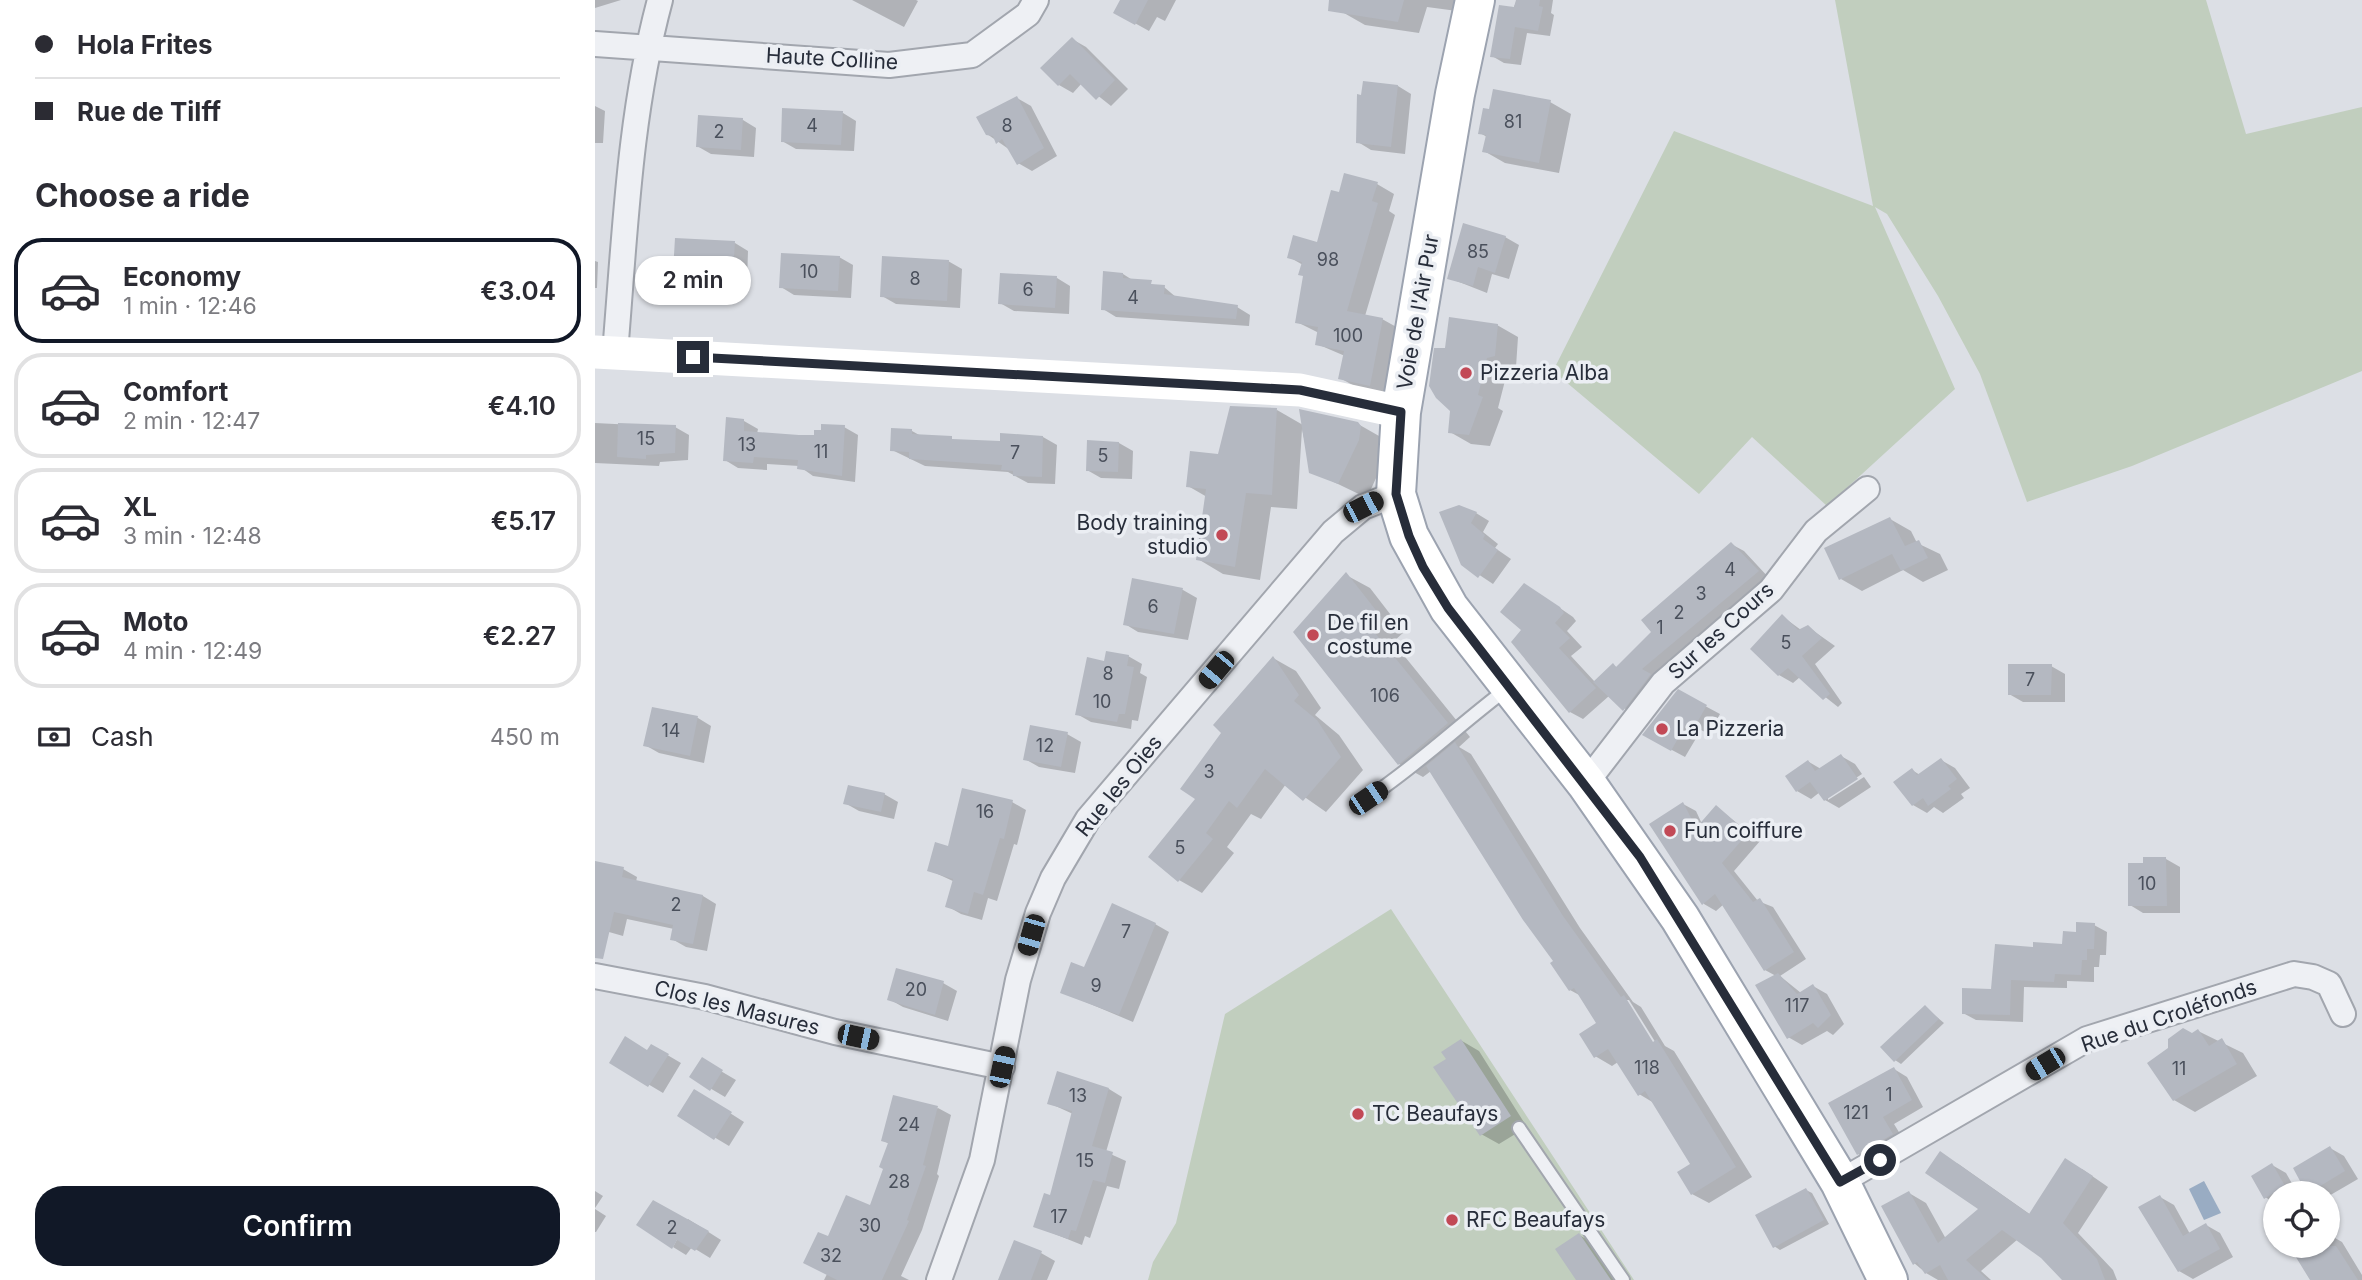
<!DOCTYPE html>
<meta charset="utf-8">
<style>
body{margin:0;font-family:Inter,sans-serif;background:#f2f2f3;color:#2b2b33;height:100vh;display:flex;flex-direction:column;font-size:26px;white-space:nowrap}
*{box-sizing:border-box;margin:0}
p{font-size:23px;color:#7c7c81}
.icon{flex:none;width:38px;height:38px;fill:none;stroke:currentColor;stroke-width:2;stroke-linecap:round;stroke-linejoin:round}
.map{position:relative;flex:1;overflow:hidden}
.drawer{display:flex;flex-direction:column;background:#fff;width:595px}
.drawer>*{flex:none}
.banner{display:grid;align-content:center;height:154px;padding:0 35px;background:#fff}
.controls{position:absolute;left:1668px;top:1181px;display:grid;gap:14px}
.controls a{display:grid;place-items:center;width:77px;height:77px;border-radius:50%;background:#fff;box-shadow:0 2px 5px #0004;font-size:35px}
.end{position:absolute;width:32px;height:32px;margin:-16px;border:9px solid #272d3a;background:#fff;box-shadow:0 0 0 4px #fff}
.from{border-radius:50%}
.bubble{position:absolute;height:49px;border-radius:24px;background:#fff;box-shadow:0 2px 5px #0004;font-size:23px;font-weight:600;line-height:49px;text-align:center}
.car{position:absolute;width:21px;height:42px;margin:-21px -10px;border-radius:9px;box-shadow:0 0 5px 2px #0007;background:linear-gradient(#222 24%,#8ab4d8 0 40%,#222 0 76%,#8ab4d8 0 86%,#222 0)}
.banner b{display:flex;align-items:center;gap:24px;height:66px;font-size:26px}
.banner b+b{border-top:2px solid #e1e1e2}
.banner i{width:18px;height:18px;background:#2b2b33}
ul{padding:0;list-style:none}
li{display:flex;align-items:center;gap:21px;height:105px;margin:0 14px 10px;padding:0 21px;border:4px solid #e1e1e2;border-radius:28px}
li div{flex:1}
li b{display:block;font-size:26px}
li em{font-style:normal;font-weight:600}
li.selected{border-color:#111827}
li>.icon{width:63px;height:63px;stroke-width:1.5}
h2{padding:0 35px;font-size:32px;line-height:84px}
.pay{display:flex;align-items:center;gap:18px;height:77px;padding:0 35px;font-size:26px}
.pay p{margin-inline-start:auto}
.button{display:flex;gap:14px;margin-top:auto;padding:14px 35px}
.button a{flex:1;height:80px;border-radius:28px;background:#111827;color:#fff;font-size:28px;font-weight:600;line-height:80px;text-align:center}
main{display:flex;flex:1;min-height:0}
.map>svg:first-child{display:block}
.green{fill:#c1cebe}
.water{fill:#99acc3}
.shadow{fill:#0003;fill-rule:evenodd}
.building{fill:#b4b8c1}
.lines{fill:none;stroke-linecap:round;stroke-linejoin:round}
.service-casing{stroke:#a2a6ae;stroke-width:16}
.minor-casing{stroke:#a2a6ae;stroke-width:28}
.primary-casing{stroke:#9ca3b0;stroke-width:42}
.service{stroke:#eef0f4;stroke-width:12}
.minor{stroke:#eef0f4;stroke-width:24}
.secondary{stroke:#fff;stroke-width:33}
.primary{stroke:#fff;stroke-width:38}
.route{stroke:#272d3a;stroke-width:9}
.poi-dot{fill:#c24956;stroke:#ebeef3;stroke-width:2.5}
.labels{text-anchor:middle;stroke-width:7;stroke-linejoin:round;paint-order:stroke}
.number-label{font-size:18px;fill:#4a505c}
.street-label{font-size:21px;fill:#272d3a;stroke:#ebeef3}
.poi-label{font-size:21px;fill:#272d3a;stroke:#ebeef3;text-anchor:start}
</style>
<main>
<section class="drawer">
<div class="banner">
<b><i class="from"></i>Hola Frites</b>
<b><i></i>Rue de Tilff</b>
</div>
<h2>Choose a ride</h2>
<ul>
<li class="selected"><svg class="icon" aria-label="car" viewBox="0 0 24 24"><path d="M5 17H2v-5l4-1 3-4h7l3 4 3 1v5h-3M9 17h6M6 11h13"/><circle cx="7" cy="17" r="2"/><circle cx="17" cy="17" r="2"/></svg><div><b>Economy</b><p>1 min · 12:46</p></div><em>€3.04</em></li>
<li><svg class="icon" aria-label="car" viewBox="0 0 24 24"><path d="M5 17H2v-5l4-1 3-4h7l3 4 3 1v5h-3M9 17h6M6 11h13"/><circle cx="7" cy="17" r="2"/><circle cx="17" cy="17" r="2"/></svg><div><b>Comfort</b><p>2 min · 12:47</p></div><em>€4.10</em></li>
<li><svg class="icon" aria-label="car" viewBox="0 0 24 24"><path d="M5 17H2v-5l4-1 3-4h7l3 4 3 1v5h-3M9 17h6M6 11h13"/><circle cx="7" cy="17" r="2"/><circle cx="17" cy="17" r="2"/></svg><div><b>XL</b><p>3 min · 12:48</p></div><em>€5.17</em></li>
<li><svg class="icon" aria-label="car" viewBox="0 0 24 24"><path d="M5 17H2v-5l4-1 3-4h7l3 4 3 1v5h-3M9 17h6M6 11h13"/><circle cx="7" cy="17" r="2"/><circle cx="17" cy="17" r="2"/></svg><div><b>Moto</b><p>4 min · 12:49</p></div><em>€2.27</em></li>
</ul>
<div class="pay"><svg class="icon" aria-label="cash" viewBox="0 0 24 24"><path d="M3 7h18v10H3z"/><circle cx="12" cy="12" r="2"/></svg>Cash<p>450 m</p></div>
<div class="button"><a>Confirm</a></div>
</section>
<div class="map">
<svg width="1767" height="1280" viewBox="0 0 1767 1280">
<rect width="100%" height="100%" fill="#dcdfe5"/>
<!-- green -->
<path class="green" d="M1240 0H1611L1651 134 1767 107V371L1537 466 1432 502 1385 374 1343 296 1292 214 1280 207 1360 389 1232 506 1157 437 1104 494 958 371 1079 131 1278 206Z
M796 909 1039 1280H553L558 1262 581 1223 630 1014Z"/>
<!-- water -->
<path class="water" d="M1609 1181 1626 1213 1609 1220 1594 1189Z"/>
<!-- shadow -->
<path class="shadow" d="M0 0H26L0 8Z
M257 0H321L323 1 309 27Z
M527 0H581L570 21 562 17 554 31 520 12Z
M751 0H864L862 11 832 7 824 33 770 25 749 13Z
M922 0H958L956 13 959 15 955 36 932 33 926 65 909 63 897 56Z
M477 39 491 47 533 89 516 106 487 83 478 93 464 85Z
M803 86 816 94 810 154 776 150 763 142V96Z
M422 98 436 106 462 156 437 171 423 163 415 150 392 134Z
M955 102 976 114 964 173 910 163 889 151 892 137 885 133Z
M0 106 10 111 8 143H0Z
M248 113 261 121 259 151 201 149 187 141Z
M148 120 161 128 159 157 116 154 102 146Z
M782 184 799 194 794 211 800 215 770 316 787 319 805 329 793 394 763 388 745 378 750 356 722 344 724 333 702 322 710 277 708 265 694 257 723 244 745 194Z
M910 237 924 245 914 279 897 274 892 293 854 278Z
M140 243 153 251 152 282 93 279 80 271Z
M244 257 258 265 256 298 199 295 186 287Z
M0 261 3 262 2 288H0Z
M353 261 367 269 365 308 301 304 287 296Z
M528 274 539 281 569 287 582 298 642 307 655 315 654 326 521 317 508 309Z
M462 278 475 286 474 314 419 311 405 303Z
M902 325 923 337 921 367 913 369 903 408 908 411 895 446 876 444 855 432 857 410 851 350Z
M682 410 708 425 763 424 791 440V456L772 498 716 471 707 429 702 509 676 507 665 580 628 574 603 559 612 497 593 486 624 456Z
M149 421 163 429 162 434 221 436 249 427 263 435 260 482 218 476 204 466 172 464V470L143 468 130 460Z
M0 423 80 427 94 435 93 460 65 462 64 466 0 463Z
M317 431 326 436 362 441 407 443V435L448 437 462 445 460 484 433 483 413 472 330 466 297 450Z
M493 442 524 443 538 451 537 479 506 478 492 470Z
M846 513H881L894 521 888 532 903 544 900 548 916 559 898 584 868 564Z
M1295 519 1316 531 1322 543 1345 554 1353 570 1328 582 1308 570 1267 591 1246 579Z
M1136 544 1149 551 1175 579 1041 717 1014 696 988 719 975 712 929 630 943 593 978 617 981 621 972 631 987 647 976 656 1000 682 1018 665 1023 668 1058 632Z
M751 575 775 588 809 632 798 642 875 737 864 747 876 754 985 928 1038 1002 1046 1007 1070 1046 1079 1051 1157 1177 1114 1203 1097 1194 1098 1165 1059 1103 1044 1094 1023 1062 1017 1066 1000 1056 1004 1024 986 996 975 990 960 961 836 771 828 777 804 764ZM1030 1000H1034L1064 1048 1061 1050Z
M539 581 588 590 602 598 593 640 543 632 530 624Z
M1187 616 1206 630 1213 627 1240 646 1220 664 1247 703 1243 707 1205 677 1198 683 1184 675Z
M533 656 547 664 545 673 552 677 543 721 537 720 536 729 496 722 482 714 510 663Z
M678 658 701 671 726 708 720 715 744 735 768 770 731 812 691 784 666 819 656 814 632 847 639 853 607 893 584 880 602 799Z
M1456 666 1470 674V702H1428L1414 694Z
M1084 692 1125 714 1114 734 1106 730 1090 757 1049 735Z
M58 709 103 718 116 726 109 763 64 753 50 745Z
M472 734 486 742 480 773 444 767 430 759Z
M1246 756 1260 764 1267 774 1233 796V800L1269 777 1276 787 1244 808 1230 800 1225 792 1216 799 1202 791 1214 762 1226 769Z
M1346 760 1360 768 1375 788 1366 794 1369 798 1348 813 1339 807 1332 813 1318 805 1317 770 1325 775Z
M289 794 303 802 299 819 264 811 250 803Z
M417 802 431 810 422 845 419 844 402 901 393 898 387 920 366 914 352 906 360 882 334 870 354 848Z
M1088 804 1101 811 1107 824 1121 807 1165 841 1139 871 1163 901 1178 907 1211 959 1185 976 1206 993 1218 986 1232 994 1249 1024 1238 1035 1232 1031 1207 1045 1193 1037 1181 976 1170 970 1129 904 1121 911 1109 904Z
M1571 859 1585 867V913H1548L1535 905 1550 865Z
M0 862 28 869 42 877 41 882 108 896 121 904 112 951 91 947 77 939 79 929 32 919 28 936 0 928Z
M560 924 574 932 538 1022 467 992 490 969Z
M1499 925 1512 932 1511 955H1505L1504 967H1499V982L1472 981V988L1429 987 1428 1022 1381 1020 1368 1013 1398 991 1440 949 1469 946Z
M348 983 362 991 353 1021 308 1007 294 999Z
M1330 1007 1349 1023 1306 1064 1300 1060Z
M1603 1031 1648 1053 1662 1076 1600 1112 1579 1100 1597 1035Z
M867 1041 884 1051 932 1127 904 1144 886 1134 853 1059Z
M57 1046 86 1063 68 1093 16 1062 53 1052Z
M107 1060 141 1080 130 1097 96 1077Z
M1299 1069 1312 1077 1328 1107 1299 1124 1310 1142 1276 1161 1263 1154Z
M514 1089 527 1097 511 1152 531 1161 524 1189 512 1186 495 1238 490 1236 487 1245 440 1226 457 1197 478 1114 454 1103Z
M113 1099 149 1122 134 1146 84 1116Z
M343 1108 356 1115 342 1174 344 1176 327 1230 306 1276 314 1280H229L232 1274 234 1239 276 1207 290 1168 294 1144 288 1140Z
M1735 1148 1749 1156 1763 1179 1732 1197V1194H1715Z
M1362 1163 1436 1215 1487 1169 1513 1187 1483 1233 1518 1270 1522 1280H1468L1448 1256 1423 1239 1386 1271 1396 1280H1343L1331 1273 1319 1263 1314 1193 1331 1203 1351 1239 1386 1209Z
M1677 1165 1691 1173 1703 1194H1680V1203L1670 1197Z
M1211 1190 1217 1193 1234 1224 1185 1250 1179 1246Z
M0 1191 8 1196 0 1208Z
M1565 1197 1579 1205 1595 1234 1611 1225 1625 1233 1638 1257 1598 1279 1584 1271 1545 1208Z
M0 1209 11 1216 1 1232H0Z
M93 1219 126 1240 115 1258 97 1247 91 1255 78 1247Z
M1733 1234 1747 1242 1767 1275V1280H1717L1714 1246H1732Z
M984 1235 1004 1246 1027 1280H983Z
M446 1253 460 1261 452 1280H405Z"/>
<!-- building -->
<path class="building" d="M525 0H553L540 25 518 13Z
M734 0H809L803 22 733 11Z
M921 0H945L944 6 948 7 943 31 920 27 915 59 895 57 904 5 919 7Z
M477 37 520 80 501 100 475 74 463 86 445 68Z
M768 81 803 85 796 147 761 143 762 94 766 95Z
M898 89 956 100 944 163 887 152 891 135 883 134 888 108 894 109Z
M422 96 449 148 422 165 407 139 401 144 398 136 391 135 381 117Z
M187 108 248 111 246 145 186 142Z
M103 115 148 118 146 150 101 147Z
M749 173 783 182 777 201 783 203 752 311 788 318 775 386 743 379 749 351 720 345 723 327 700 323 708 276 703 275 707 262 692 258 698 235 722 242 736 190 744 192Z
M868 223 911 236 900 273 883 267 878 286 852 279Z
M80 238 140 241 138 275 78 272Z
M186 253 245 256 243 291 184 288Z
M287 256 354 260 352 301 285 297Z
M508 271 528 273V278L557 280 556 284 570 285 569 294 643 305 641 319 506 310Z
M405 273 462 276 460 308 403 304Z
M854 317 903 324 900 356 892 358 883 395 888 397 874 435 853 433 855 411 841 398 834 386 839 348H850Z
M635 406 682 408 677 495 651 493 640 567 601 560 611 489 591 487 595 451 623 454Z
M704 409 763 422 766 426 764 440 743 484 714 473Z
M131 417 149 419V431L204 435H219V430H226V424L250 425 247 476 202 469 203 460 159 457 158 463 128 461Z
M23 423 81 425 80 453 51 455V459L22 457Z
M296 428 317 429V434L357 436V439L405 441V433L448 436 447 477 418 476V471L406 470 407 465 314 459V452L295 451Z
M492 440 524 442 523 472 491 471Z
M864 505 882 512 876 523 890 535 888 539 903 550 883 578 866 565 844 512Z
M1295 517 1310 546 1324 540 1333 558 1306 571 1297 554 1244 580 1229 548Z
M1136 542 1164 571 1047 669 1056 674 1028 711 998 682 1018 663 1021 667 1056 632 1046 620Z
M751 572 787 618 776 628 853 723 803 765 698 632Z
M537 578 588 588 579 634 528 625Z
M929 583 965 607 969 613 960 623 975 638 964 648 1001 688 974 713 916 642 926 630 905 612Z
M1187 614 1203 630 1213 625 1227 638 1207 656 1235 694 1228 700 1193 668 1183 676 1155 649Z
M511 651 534 655 532 666 539 667 530 714H524L522 722 480 715 492 657 509 661Z
M678 656 704 695 699 701 722 720 746 757 708 801 670 769 642 808 634 801 611 833 618 839 583 882 553 857 600 799 585 789 626 733 618 725Z
M1413 664H1457L1456 695H1413Z
M1083 689 1112 705 1099 728 1091 724 1076 751 1047 735Z
M57 707 103 716 95 756 48 746Z
M435 725 473 732 466 767 428 760Z
M860 742 968 916 1026 997 1029 995 1058 1042 1062 1039 1141 1167 1096 1195 1082 1172 1095 1164 1050 1091 1043 1096 1013 1049 999 1058 984 1034 1001 1023 979 988 974 991 955 963 958 961 928 920 831 766Z
M1246 754 1263 779 1229 801 1215 782 1201 792 1190 776 1213 760 1220 771Z
M1346 758 1362 779 1353 786 1356 789 1333 806 1328 798 1317 806 1298 782 1317 768 1322 775Z
M253 785 290 793 286 812 248 804Z
M367 788 418 800 409 839 405 838 388 895 379 892 373 914 350 907 358 879 332 871 340 842 353 846Z
M1088 802 1101 828 1121 805 1153 833 1127 863 1158 902 1165 898 1199 952 1169 971 1120 894 1107 905 1054 824Z
M1548 857H1571L1572 906H1533V863H1548Z
M0 861 29 867 27 877 108 895 98 944 75 940 78 925 19 912 8 959 0 958Z
M517 903 561 923 524 1015 465 993 476 962 489 967Z
M1481 922 1500 923 1499 949H1492V960H1487L1486 975 1460 974 1459 982 1416 980 1415 1015 1367 1014V988L1396 989 1400 944 1438 947V942L1467 944 1468 931 1481 932Z
M301 968 349 981 340 1015 292 1000Z
M1183 973 1202 994 1218 984 1236 1015 1223 1028 1218 1023 1192 1039 1160 985Z
M1330 1005 1344 1019 1299 1062 1285 1047Z
M1588 1028 1597 1033 1603 1029 1614 1046 1627 1038 1642 1064 1578 1101 1552 1063 1573 1048V1039Z
M30 1036 52 1050 56 1044 74 1054 53 1087 14 1063Z
M866 1039 916 1116 885 1136 838 1067 851 1059 846 1052Z
M107 1057 128 1070 115 1091 94 1077Z
M1299 1067 1317 1100 1288 1117 1298 1134 1262 1155 1233 1103Z
M462 1071 514 1088 497 1146 518 1152 510 1183 498 1180 481 1231 476 1230 473 1239 438 1227 449 1193 455 1195 477 1111 452 1104Z
M99 1089 137 1112 119 1140 82 1116Z
M298 1095 343 1106 328 1165 331 1166 312 1220 314 1221 287 1280H242L208 1263 223 1232 233 1236 251 1195 275 1205 288 1169 284 1167 293 1143 286 1141Z
M1735 1146 1750 1171 1712 1194 1698 1168Z
M1345 1151 1434 1214 1470 1158 1498 1176 1468 1223 1502 1259 1510 1280H1467L1446 1258 1407 1230 1371 1260 1393 1280H1353L1345 1265 1330 1274 1322 1262 1318 1265 1286 1206 1314 1191 1343 1243 1383 1209 1330 1173Z
M1677 1163 1690 1186 1669 1199 1656 1176Z
M1211 1188 1229 1220 1178 1248 1160 1215Z
M1565 1195 1588 1236 1611 1223 1625 1249 1583 1272 1543 1207Z
M58 1200 114 1231 100 1251 82 1240 77 1249 41 1225Z
M984 1233 1016 1280H981L960 1249Z
M419 1240 447 1251 436 1280H403Z
M1711 1246H1741L1763 1280H1715L1699 1254Z"/>
<g class="lines">
<defs>
<path id="service" d="M773 798C823 765 865 724 913 688
M924 1128 1028 1280"/>
<path id="minor" d="M0 44 294 65 377 55 433 14 441 0
M20 353C30 235 34 115 65 0
M991 783 1068 683 1176 590 1221 531 1272 489
M0 976 110 997 240 1032 407 1067
M1245 1182 1492 1039 1699 974 1718 977 1734 984 1748 1014
M344 1280 387 1160 423 980 443 913 458 878 493 819 738 532 768 507 801 494"/>
<path id="primary" d="M880 0 860 94 806 412 801 494 814 536 854 608 991 783 1085 918 1245 1182 1293 1280"/>
</defs>
<!-- service casing -->
<use href="#service" class="service-casing"/>
<!-- minor casing -->
<use href="#minor" class="minor-casing"/>
<!-- primary casing -->
<use href="#primary" class="primary-casing"/>
<!-- service -->
<use href="#service" class="service"/>
<!-- minor -->
<use href="#minor" class="minor"/>
<!-- secondary -->
<path class="secondary" d="M0 352 705 390 806 412"/>
<!-- primary -->
<use href="#primary" class="primary"/>
</g>
<g class="lines">
<!-- route -->
<path class="route" d="M98 357 705 390 806 412 801 494 814 536 828 567 853 608 1045 857 1245 1182 1285 1160"/>
</g>
<!-- markers -->
<g class="poi-dot">
<circle cx="871" cy="373" r="7"/>
<circle cx="627" cy="535" r="7"/>
<circle cx="718" cy="635" r="7"/>
<circle cx="1067" cy="729" r="7"/>
<circle cx="1075" cy="831" r="7"/>
<circle cx="763" cy="1114" r="7"/>
<circle cx="857" cy="1220" r="7"/>
</g>
<g class="labels">
<!-- number labels -->
<g class="number-label">
<text x="918" y="128">81</text>
<text x="217" y="132">4</text>
<text x="412" y="132">8</text>
<text x="124" y="138">2</text>
<text x="883" y="258">85</text>
<text x="733" y="266">98</text>
<text x="214" y="278">10</text>
<text x="320" y="285">8</text>
<text x="433" y="296">6</text>
<text x="538" y="304">4</text>
<text x="753" y="342">100</text>
<text x="51" y="445">15</text>
<text x="152" y="451">13</text>
<text x="226" y="458">11</text>
<text x="420" y="459">7</text>
<text x="508" y="462">5</text>
<text x="1135" y="576">4</text>
<text x="1106" y="600">3</text>
<text x="558" y="613">6</text>
<text x="1084" y="619">2</text>
<text x="1065" y="634">1</text>
<text x="1191" y="649">5</text>
<text x="513" y="680">8</text>
<text x="1435" y="686">7</text>
<text x="790" y="702">106</text>
<text x="507" y="708">10</text>
<text x="76" y="737">14</text>
<text x="450" y="752">12</text>
<text x="614" y="778">3</text>
<text x="390" y="818">16</text>
<text x="585" y="854">5</text>
<text x="1552" y="890">10</text>
<text x="81" y="911">2</text>
<text x="531" y="938">7</text>
<text x="501" y="992">9</text>
<text x="321" y="996">20</text>
<text x="1202" y="1012">117</text>
<text x="1052" y="1074">118</text>
<text x="1584" y="1075">11</text>
<text x="1294" y="1101">1</text>
<text x="483" y="1102">13</text>
<text x="1261" y="1119">121</text>
<text x="314" y="1131">24</text>
<text x="490" y="1167">15</text>
<text x="304" y="1188">28</text>
<text x="464" y="1223">17</text>
<text x="275" y="1232">30</text>
<text x="77" y="1234">2</text>
<text x="236" y="1262">32</text>
</g>
<!-- street labels -->
<g class="street-label">
<text transform="translate(237 59) rotate(3)" y="7">Haute Colline</text>
<text transform="translate(823 312) rotate(-80)" y="7">Voie de l'Air Pur</text>
<text transform="translate(1126 631) rotate(-42)" y="7">Sur les Cours</text>
<text transform="translate(524 786) rotate(-51)" y="7">Rue les Oies</text>
<text transform="translate(142 1008) rotate(14)" y="7">Clos les Masures</text>
<text transform="translate(1574 1016) rotate(-19)" y="7">Rue du Croléfonds</text>
</g>
<!-- poi labels -->
<g class="poi-label">
<text x="885" y="380">Pizzeria Alba</text>
<text x="613" y="530" text-anchor="end">Body training<tspan x="613" dy="24">studio</tspan></text>
<text x="732" y="630">De fil en<tspan x="732" dy="24">costume</tspan></text>
<text x="1081" y="736">La Pizzeria</text>
<text x="1089" y="838">Fun coiffure</text>
<text x="777" y="1121">TC Beaufays</text>
<text x="871" y="1227">RFC Beaufays</text>
</g>
</g>
</svg>
<div class="controls">
<a><svg class="icon" aria-label="locate" viewBox="0 0 24 24"><circle cx="12" cy="12" r="6"/><path d="M12 2v4M12 18v4M2 12h4M18 12h4"/></svg></a>
</div>
<i class="end from" style="left:1285px;top:1160px"></i>
<i class="end" style="left:98px;top:357px"></i>
<div class="bubble" style="left:40px;top:256px;width:116px">2 min</div>
<i class="car" style="left:768px;top:507px;rotate:63deg"></i>
<i class="car" style="left:621px;top:670px;rotate:220deg"></i>
<i class="car" style="left:773px;top:798px;rotate:56deg"></i>
<i class="car" style="left:436px;top:935px;rotate:196deg"></i>
<i class="car" style="left:263px;top:1037px;rotate:102deg"></i>
<i class="car" style="left:1450px;top:1064px;rotate:239deg"></i>
<i class="car" style="left:407px;top:1067px;rotate:12deg"></i>
</div>
</main>
